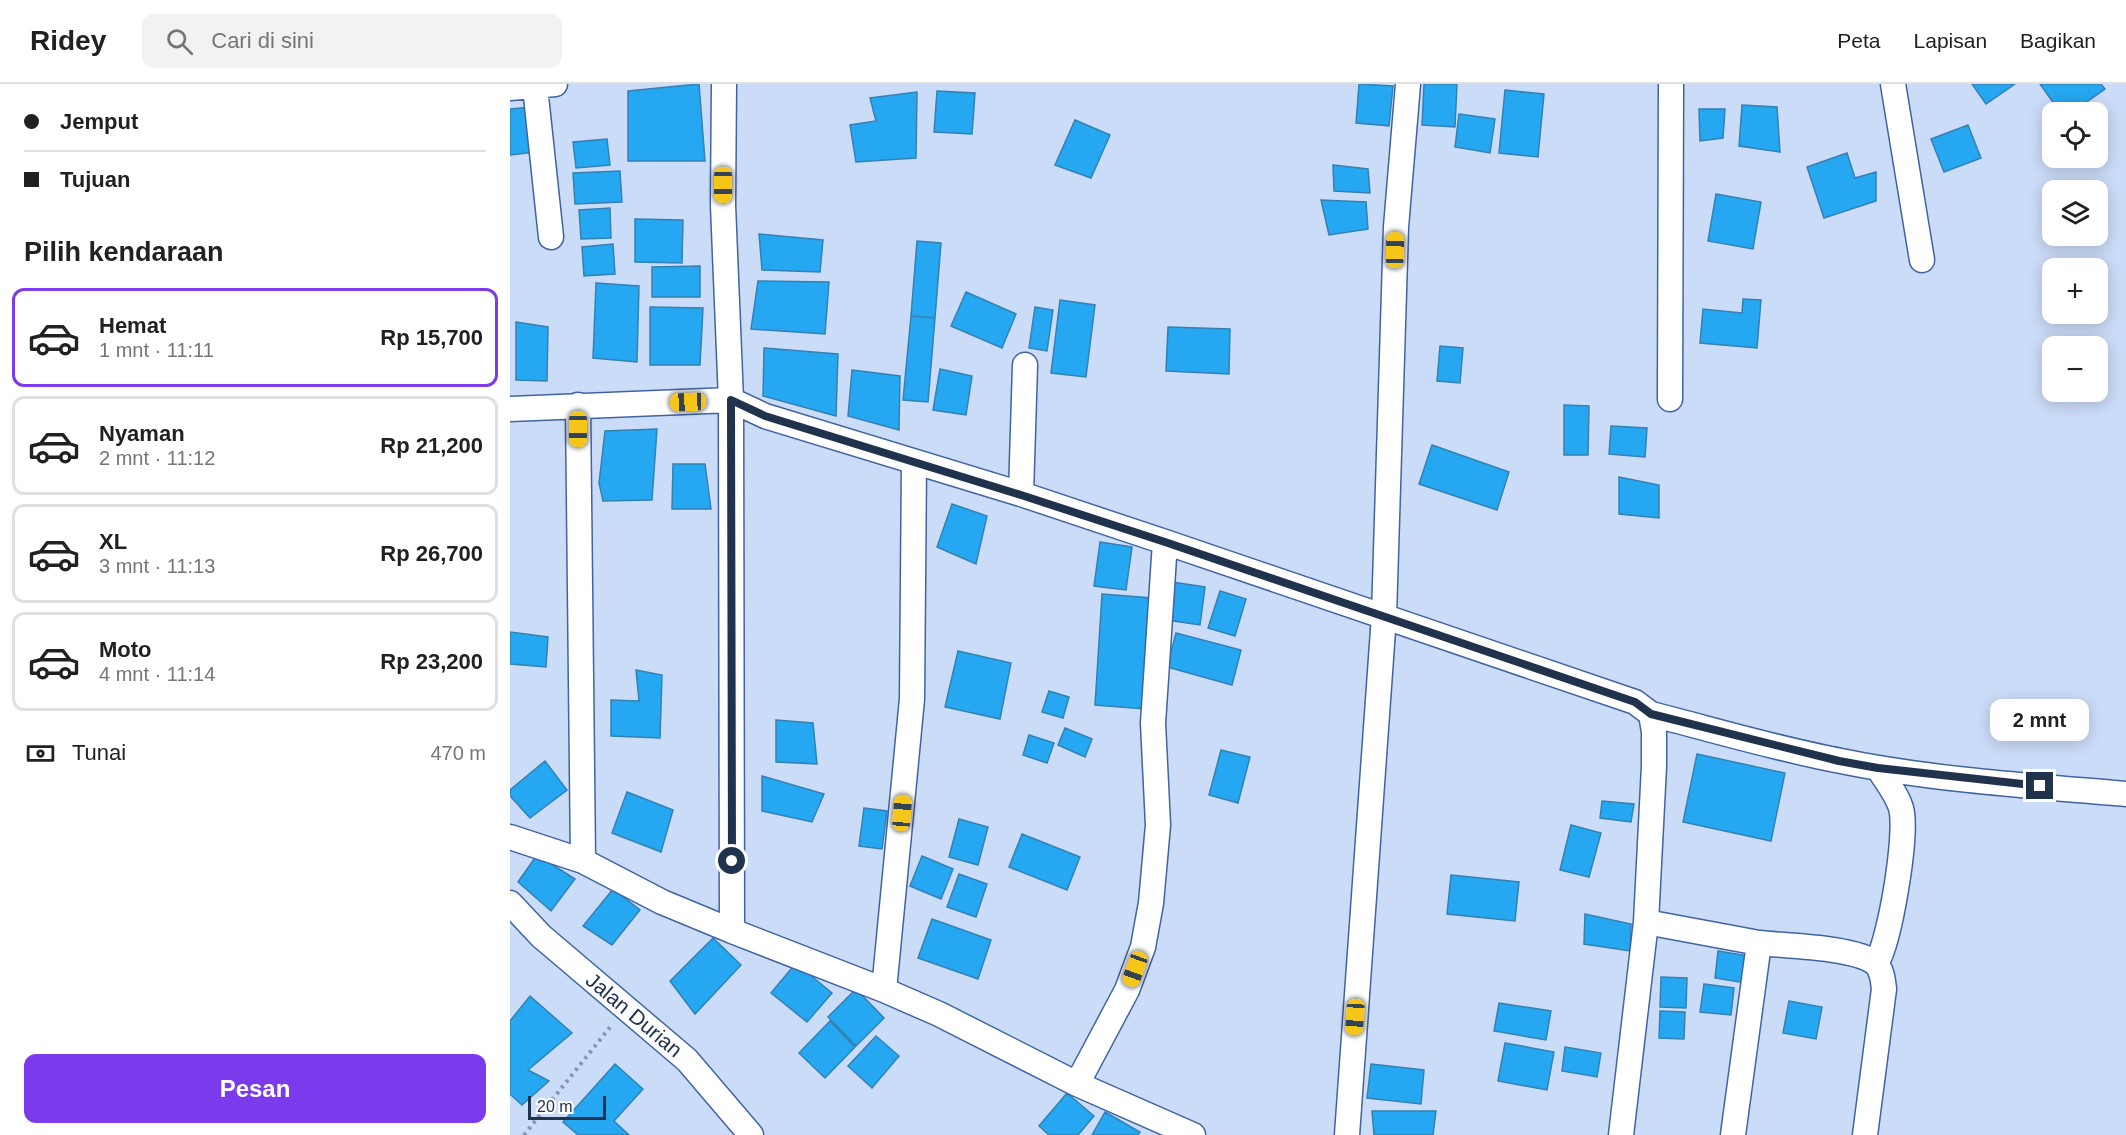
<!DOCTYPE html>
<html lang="id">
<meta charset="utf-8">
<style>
body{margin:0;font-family:Helvetica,sans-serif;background:#f2f2f2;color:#202124;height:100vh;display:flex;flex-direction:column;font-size:22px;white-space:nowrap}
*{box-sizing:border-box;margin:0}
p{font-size:20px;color:#757577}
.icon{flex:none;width:33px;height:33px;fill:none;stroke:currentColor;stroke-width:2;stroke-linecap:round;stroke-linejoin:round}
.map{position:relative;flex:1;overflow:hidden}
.details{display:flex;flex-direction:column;background:#fff;width:510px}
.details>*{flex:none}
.banner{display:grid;align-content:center;height:132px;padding:0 24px;background:#fff}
.tools{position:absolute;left:1532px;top:18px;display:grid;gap:12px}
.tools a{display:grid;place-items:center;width:66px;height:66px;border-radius:12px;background:#fff;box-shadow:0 3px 15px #0003;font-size:30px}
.scale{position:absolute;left:18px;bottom:15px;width:78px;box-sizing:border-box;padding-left:6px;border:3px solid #21324d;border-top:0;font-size:16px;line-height:21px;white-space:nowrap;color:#21324d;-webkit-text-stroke:4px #fcfcfc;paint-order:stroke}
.end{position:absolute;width:27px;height:27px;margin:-14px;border:8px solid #21324d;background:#fff;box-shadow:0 0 0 3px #fff}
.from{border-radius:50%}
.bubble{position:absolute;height:42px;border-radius:12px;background:#fff;box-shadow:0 3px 15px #0003;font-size:20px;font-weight:800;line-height:42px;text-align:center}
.car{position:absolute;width:18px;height:36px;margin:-18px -9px;border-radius:8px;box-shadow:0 0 4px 2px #0007;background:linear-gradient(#f5c518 24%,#345 0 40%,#f5c518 0 76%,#345 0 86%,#f5c518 0)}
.banner b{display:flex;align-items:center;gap:21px;height:57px;font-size:22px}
.banner b+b{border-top:2px solid #e0e0e0}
.banner i{width:15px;height:15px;background:#202124}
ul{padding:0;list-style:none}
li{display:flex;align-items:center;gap:18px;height:99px;margin:0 12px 9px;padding:0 12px;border:3px solid #e0e0e0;border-radius:12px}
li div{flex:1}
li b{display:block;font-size:22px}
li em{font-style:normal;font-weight:800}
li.current{border-color:#7c3aed}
li>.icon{width:54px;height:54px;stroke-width:1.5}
h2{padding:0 24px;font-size:27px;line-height:72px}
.pay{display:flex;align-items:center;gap:15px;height:66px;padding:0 24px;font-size:22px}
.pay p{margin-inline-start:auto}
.button{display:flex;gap:12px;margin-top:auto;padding:12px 24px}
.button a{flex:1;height:69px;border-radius:12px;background:#7c3aed;color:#fff;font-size:24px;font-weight:800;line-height:69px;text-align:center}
header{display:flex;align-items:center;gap:36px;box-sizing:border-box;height:84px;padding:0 30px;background:#fff;border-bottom:2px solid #e0e0e0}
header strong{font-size:28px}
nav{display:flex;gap:33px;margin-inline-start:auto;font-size:21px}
.search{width:420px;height:54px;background:#f2f2f2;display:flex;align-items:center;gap:15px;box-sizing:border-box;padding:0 21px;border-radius:12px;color:#757577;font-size:22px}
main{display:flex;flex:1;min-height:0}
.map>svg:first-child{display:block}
.building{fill:#25a7f1;stroke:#3481b3;stroke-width:1.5}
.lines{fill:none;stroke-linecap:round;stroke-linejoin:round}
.minor-casing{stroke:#4064a2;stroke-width:27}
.path{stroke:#8495b0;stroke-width:4;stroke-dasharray:3 4.5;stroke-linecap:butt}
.minor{stroke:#fff;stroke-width:24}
.route{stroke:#21324d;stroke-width:8}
.labels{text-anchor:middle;stroke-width:5;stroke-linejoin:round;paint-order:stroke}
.street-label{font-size:21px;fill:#21324d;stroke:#fcfcfc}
</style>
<header>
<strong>Ridey</strong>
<div class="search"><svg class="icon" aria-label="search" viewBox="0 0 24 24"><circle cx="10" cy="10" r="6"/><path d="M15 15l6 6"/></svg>Cari di sini</div>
<nav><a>Peta</a><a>Lapisan</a><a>Bagikan</a></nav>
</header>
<main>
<section class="details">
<div class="banner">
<b><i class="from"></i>Jemput</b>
<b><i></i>Tujuan</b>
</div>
<h2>Pilih kendaraan</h2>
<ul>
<li class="current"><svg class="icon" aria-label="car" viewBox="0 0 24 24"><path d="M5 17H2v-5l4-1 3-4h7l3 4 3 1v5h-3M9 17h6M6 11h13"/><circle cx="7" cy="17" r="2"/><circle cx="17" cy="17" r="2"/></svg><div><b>Hemat</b><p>1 mnt · 11:11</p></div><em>Rp 15,700</em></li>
<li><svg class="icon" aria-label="car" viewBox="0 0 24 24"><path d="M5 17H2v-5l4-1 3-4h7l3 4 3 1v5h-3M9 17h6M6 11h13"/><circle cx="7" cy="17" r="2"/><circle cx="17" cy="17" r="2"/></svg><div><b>Nyaman</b><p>2 mnt · 11:12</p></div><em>Rp 21,200</em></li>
<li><svg class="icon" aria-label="car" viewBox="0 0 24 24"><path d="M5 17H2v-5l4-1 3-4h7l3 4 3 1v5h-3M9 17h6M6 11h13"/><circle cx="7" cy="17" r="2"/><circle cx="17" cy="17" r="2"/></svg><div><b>XL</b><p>3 mnt · 11:13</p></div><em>Rp 26,700</em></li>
<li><svg class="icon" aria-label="car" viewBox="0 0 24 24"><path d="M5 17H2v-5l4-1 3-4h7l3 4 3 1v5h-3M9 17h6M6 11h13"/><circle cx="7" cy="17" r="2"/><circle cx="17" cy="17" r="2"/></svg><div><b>Moto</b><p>4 mnt · 11:14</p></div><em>Rp 23,200</em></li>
</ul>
<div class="pay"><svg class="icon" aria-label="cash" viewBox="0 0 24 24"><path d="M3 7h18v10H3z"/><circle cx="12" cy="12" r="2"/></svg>Tunai<p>470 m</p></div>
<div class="button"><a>Pesan</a></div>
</section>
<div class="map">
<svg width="1616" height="1051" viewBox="0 0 1616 1051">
<rect width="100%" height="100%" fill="#cbdcf8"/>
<!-- building -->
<path class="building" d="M189 0 195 77H118V7Z
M849 0 883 2 879 42 846 39Z
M914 0H947L945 43 912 41Z
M1462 0H1505L1476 20Z
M1530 0H1591L1595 5 1562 28H1550Z
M995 6 1034 10 1028 73 989 69Z
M427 7 465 9 462 50 424 48Z
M407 8 406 74 346 78 340 41 366 37 360 14Z
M1232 21 1267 23 1270 68 1229 62Z
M21 23 25 68 0 71V25Z
M1189 25H1215L1213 54 1190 57Z
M949 30 985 35 980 69 945 63Z
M565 36 600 51 581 94 545 81Z
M1458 41 1471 74 1434 88 1421 55Z
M97 55 100 81 66 84 63 58Z
M1337 69 1345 94 1366 88V117L1314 134 1297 83Z
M823 81 858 85 860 109 824 107Z
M110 87 112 118 65 120 63 89Z
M1206 110 1251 118 1243 165 1198 157Z
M811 116 856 118 858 145 819 151Z
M100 124 101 154 71 155 69 126Z
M125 135 173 136 172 179 125 178Z
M249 150 313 156 310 188 252 186Z
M407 157 431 159 425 234 401 232Z
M103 160 105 190 74 192 72 163Z
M190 182V213H142V183Z
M248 197 319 198 315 250 241 245Z
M86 199 129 202 127 278 83 274Z
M456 208 506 230 492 264 441 242Z
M1233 215 1251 216 1247 264 1190 259 1193 225 1232 229Z
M550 216 585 221 576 293 541 289Z
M140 223 193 224 190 281H140Z
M525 223 543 226 537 267 519 264Z
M401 232 425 234 418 318 393 316Z
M6 238 38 243 37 297 6 296Z
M658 243 720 245 719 290 656 287Z
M930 262 953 264 950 299 927 297Z
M254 264 328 270 326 332 253 312Z
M430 285 462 292 456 331 423 326Z
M342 286 390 292 389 346 338 332Z
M1054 321 1079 322 1078 371H1054Z
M1101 342 1137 344 1135 373 1099 370Z
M147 345 142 416 93 417 89 399 95 347Z
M922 361 999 388 987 426 909 400Z
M163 380H195L201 425H162Z
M1109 393 1149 401V434L1109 430Z
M442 420 477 432 466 480 427 463Z
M590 458 622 463 616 506 584 502Z
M662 498 695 503 690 541 657 536Z
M710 507 736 515 725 552 698 544Z
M592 510 642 514 635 625 585 621Z
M0 548 38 553 36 583 0 580Z
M666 549 731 566 722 601 657 583Z
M448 567 501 579 490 635 435 623Z
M126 586 152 591 150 654 101 652V616L129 617Z
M539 607 559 613 553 634 532 628Z
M266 636 303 639 307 680 266 678Z
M555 644 582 655 575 673 548 661Z
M519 651 544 659 537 679 513 671Z
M711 666 740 673 728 719 699 711Z
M1187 670 1275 689 1261 757 1173 738Z
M35 677 57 706 20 734 0 712V706Z
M252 692 314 710 302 738 252 727Z
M117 708 163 726 151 768 102 749Z
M1092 717 1124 720 1121 738 1090 734Z
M354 724 377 727 372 765 349 762Z
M449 735 478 743 468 781 439 773Z
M1061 741 1091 749 1079 793 1050 786Z
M512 750 570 773 557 806 499 783Z
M27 771 65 795 41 827 8 798Z
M412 772 443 785 431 815 400 802Z
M449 790 477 800 466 833 437 823Z
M941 791 1009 798 1005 837 937 830Z
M103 805 130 826 102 861 73 842Z
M1075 830 1121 840 1120 867 1074 860Z
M422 835 481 856 468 895 408 874Z
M203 854 231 881 185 930 160 897Z
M1208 867 1239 872 1235 899 1205 894Z
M286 879 322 909 297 938 261 909Z
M1151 893 1177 894 1176 924 1150 923Z
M1194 900 1224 904 1221 931 1190 928Z
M346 905 374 934 346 962 318 933Z
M20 912 62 949 18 986 39 997 12 1021 0 1010V937Z
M1279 917 1312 923 1306 955 1273 949Z
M989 919 1041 927 1036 956 984 947Z
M1150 927 1175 928 1174 955 1149 954Z
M320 937 345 963 315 994 289 969Z
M366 952 389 972 362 1004 338 982Z
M995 959 1044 968 1037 1006 988 997Z
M1055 963 1091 969 1087 993 1052 987Z
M105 980 133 1005 104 1037 119 1051H68L53 1038Z
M861 980 914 986 911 1020 857 1014Z
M557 1009 584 1032 568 1051H539L529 1042Z
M862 1027H926L923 1051H864Z
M595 1028 630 1048 628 1051H582Z"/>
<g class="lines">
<defs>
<path id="minor" d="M214 0 213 121 221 316 222 847 374 906 429 930 567 1000 683 1051
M1383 0 1412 176
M25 3 41 153
M0 4 45 0
M1160 315 1161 0
M0 325 221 316 255 332 511 410 655 458 1125 618 1141 630 1144 648V682L1136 838
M511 410 515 281
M1141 630C1204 646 1267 665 1331 677 1423 696 1523 702 1616 710
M0 753 73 777 68 321
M73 777 152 818 222 847
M0 819 31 852 177 976 241 1051
M1249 859C1276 862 1345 863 1365 879 1372 885 1373 896 1374 905L1355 1051
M1366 880C1380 857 1398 750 1391 724 1387 710 1376 697 1368 684
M374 906 402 615 404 379
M567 1000 617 906 633 863 641 819 648 741 643 639 655 458
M837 1051 874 532 886 143 898 0
M1111 1051 1136 838 1249 859 1223 1051"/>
</defs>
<!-- minor casing -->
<use href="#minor" class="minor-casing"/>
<!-- path -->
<path class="path" d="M14 1051 101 942"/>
<!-- minor -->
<use href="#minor" class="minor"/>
</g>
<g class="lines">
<!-- route -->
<path class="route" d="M222 777 221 316 255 332 511 411 655 458 1125 618 1141 630 1329 677 1368 684 1530 702"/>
</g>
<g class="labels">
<!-- street labels -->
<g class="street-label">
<text transform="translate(124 931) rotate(40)" y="7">Jalan Durian</text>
</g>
</g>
</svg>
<div class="tools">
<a><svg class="icon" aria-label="locate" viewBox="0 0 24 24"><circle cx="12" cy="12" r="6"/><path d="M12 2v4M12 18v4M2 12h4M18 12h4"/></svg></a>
<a><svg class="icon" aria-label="layers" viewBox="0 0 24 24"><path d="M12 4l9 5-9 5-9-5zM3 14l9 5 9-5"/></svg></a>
<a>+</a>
<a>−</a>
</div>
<div class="scale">20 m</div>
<i class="end from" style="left:222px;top:777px"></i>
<i class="end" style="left:1530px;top:702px"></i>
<div class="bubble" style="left:1480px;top:615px;width:99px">2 mnt</div>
<i class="car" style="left:213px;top:101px;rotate:180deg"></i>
<i class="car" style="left:885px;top:166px;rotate:1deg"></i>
<i class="car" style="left:178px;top:318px;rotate:268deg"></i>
<i class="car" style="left:68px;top:345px;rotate:180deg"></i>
<i class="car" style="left:392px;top:729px;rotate:5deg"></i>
<i class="car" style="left:625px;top:885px;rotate:200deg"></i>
<i class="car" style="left:845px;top:933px;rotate:184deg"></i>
</div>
</main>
